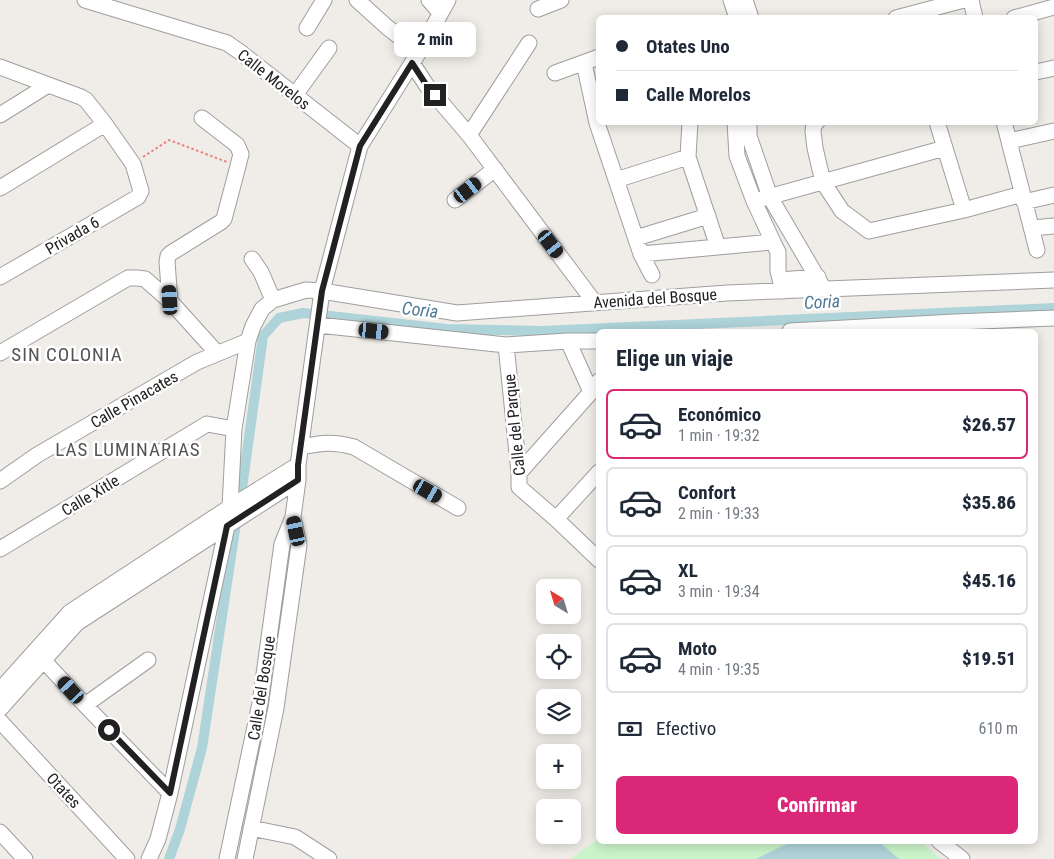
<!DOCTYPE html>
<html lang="es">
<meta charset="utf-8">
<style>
body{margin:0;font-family:"Roboto Condensed",sans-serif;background:#f2f2f3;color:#1f2937;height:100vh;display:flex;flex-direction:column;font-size:19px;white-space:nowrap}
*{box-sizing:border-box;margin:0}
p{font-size:16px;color:#747a83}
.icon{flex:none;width:28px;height:28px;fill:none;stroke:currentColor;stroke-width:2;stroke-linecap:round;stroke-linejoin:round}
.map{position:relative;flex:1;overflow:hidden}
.panel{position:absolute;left:596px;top:329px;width:442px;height:515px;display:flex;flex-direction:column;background:#fff;border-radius:8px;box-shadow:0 2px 12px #0003}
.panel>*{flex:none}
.top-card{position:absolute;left:596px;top:15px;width:442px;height:110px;border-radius:8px;box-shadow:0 2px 12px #0003;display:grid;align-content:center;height:110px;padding:0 20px;background:#fff}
.needle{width:32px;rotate:322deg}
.buttons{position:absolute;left:536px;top:579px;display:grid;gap:10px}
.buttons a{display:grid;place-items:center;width:45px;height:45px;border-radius:8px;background:#fff;box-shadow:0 2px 12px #0003;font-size:25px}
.end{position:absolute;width:22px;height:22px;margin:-11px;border:6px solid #212121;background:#fff;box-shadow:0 0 0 2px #fff}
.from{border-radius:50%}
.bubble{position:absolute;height:35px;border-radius:8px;background:#fff;box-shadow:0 2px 12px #0003;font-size:16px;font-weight:800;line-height:35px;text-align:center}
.car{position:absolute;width:15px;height:30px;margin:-15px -8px;border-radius:6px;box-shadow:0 0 4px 1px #0007;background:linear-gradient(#222 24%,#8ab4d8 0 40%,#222 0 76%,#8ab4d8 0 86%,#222 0)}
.top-card b{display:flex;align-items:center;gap:18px;height:48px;font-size:19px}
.top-card b+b{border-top:1px solid #e0e1e3}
.top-card i{width:12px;height:12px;background:#1f2937}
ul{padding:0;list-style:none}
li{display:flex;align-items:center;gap:15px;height:70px;margin:0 10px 8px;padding:0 10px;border:2px solid #e0e1e3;border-radius:8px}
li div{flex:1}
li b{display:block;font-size:19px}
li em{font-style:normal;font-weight:800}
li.active{border-color:#db2777}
li>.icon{width:45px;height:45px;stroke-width:1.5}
h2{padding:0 20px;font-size:22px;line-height:60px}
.pay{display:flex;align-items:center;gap:12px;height:55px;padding:0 20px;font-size:19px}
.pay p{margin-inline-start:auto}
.button{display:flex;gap:10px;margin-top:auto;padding:10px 20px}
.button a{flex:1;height:58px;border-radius:8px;background:#db2777;color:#fff;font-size:20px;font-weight:800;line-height:58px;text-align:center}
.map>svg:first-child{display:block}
.park{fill:#cbf4cb}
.water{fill:#aed3d9}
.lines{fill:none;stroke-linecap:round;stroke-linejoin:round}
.canal{stroke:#aed3d9;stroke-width:10}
.minor-casing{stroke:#9e9e9e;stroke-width:17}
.path{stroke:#eb807e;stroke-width:2;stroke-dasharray:2.5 2.5;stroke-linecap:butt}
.minor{stroke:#fff;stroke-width:15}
.route{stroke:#212121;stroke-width:6}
.labels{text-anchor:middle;stroke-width:5;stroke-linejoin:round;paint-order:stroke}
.street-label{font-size:16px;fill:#212121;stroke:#fff}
.water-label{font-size:18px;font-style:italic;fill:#4f7a98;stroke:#fff}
.quarter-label{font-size:19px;letter-spacing:1px;fill:#545454;stroke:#fff}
</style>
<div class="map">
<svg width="1054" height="859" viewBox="0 0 1054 859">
<rect width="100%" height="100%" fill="#f0ede8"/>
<!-- park -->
<path class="park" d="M599 839V841H920L941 859H570Z"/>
<!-- water -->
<path class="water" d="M798 841H878L899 859H756L782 846Z"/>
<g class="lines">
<!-- canal -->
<path class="canal" d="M240 503 263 336 279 318 303 313 447 329 541 331 1054 308
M169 859 180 829 202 748 237 517"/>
<defs>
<path id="minor" d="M85 0 227 43 240 52 360 146
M357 0 387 27 419 52
M429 0 440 13
M731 0 737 18
M745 0 751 18
M971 0 975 18
M538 9 561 0
M896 18 964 0
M1014 18 1054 7
M307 28 324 0
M412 63 427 86 469 135 595 303
M584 63 597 123 641 254 652 275
M0 67 81 97 86 100 105 124 133 164 141 191 138 197 0 277
M1036 72 1054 68
M555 73 599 57
M295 95 329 48
M0 115 48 85
M690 122 688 157 718 247
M735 122 737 156 754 201 773 242 778 252V271L783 291
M749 122V136L770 197 824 289
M817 122 814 124 813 131 815 148 823 182 842 211 869 231 964 210 1022 194
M937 122 964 210
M1004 122 1037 250
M469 135 529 43
M1009 141 1054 131
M616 180 688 157
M0 188 105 124
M455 200 495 169
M754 201 945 148
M1024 202 1054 195
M1032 228 1054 226
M636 238 708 216
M641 254 773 242
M252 259 261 272 273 300
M780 280 818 277
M170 301 167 262 168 256 171 253 221 222 224 219 238 166 241 154 237 145 202 118
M318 325 506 345 568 341H599
M790 331 955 322 1054 318
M568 341 591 392
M506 345 519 473V487L556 519 599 560
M0 353 128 278H137L145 279 170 301 217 353
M300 447C322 443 332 441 354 447L458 508
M519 473 591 392 599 381
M0 481 37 455 197 362 248 341
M556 519 599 472
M0 549 207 424 234 429
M44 661 85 705 170 793
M0 690 70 612 230 507 298 465
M85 705 148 660
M0 709 77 623 298 480
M0 721 127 859
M251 828 295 837 329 859
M0 832 25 859
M939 841 962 859
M149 859 158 839 170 793 227 526 230 507 234 429 248 341 253 326 262 309 273 300 306 290 322 291 457 313 727 293 1054 280
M227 859 260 703 282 544 293 517 298 480V465L322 291 360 146 419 52 448 0
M245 859 276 708 299 545 293 517"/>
</defs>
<!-- minor casing -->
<use href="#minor" class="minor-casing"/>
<!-- path -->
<path class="path" d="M143 157 169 140 227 162"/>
<!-- minor -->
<use href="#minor" class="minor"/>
</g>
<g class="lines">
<!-- route -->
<path class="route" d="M109 730 170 793 227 526 298 480V465L322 291 360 146 412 63 427 86 435 95"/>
</g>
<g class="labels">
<!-- street labels -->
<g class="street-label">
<text transform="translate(274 79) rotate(38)" y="6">Calle Morelos</text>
<text transform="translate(72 235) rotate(-30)" y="6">Privada 6</text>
<text transform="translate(655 298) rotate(-4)" y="6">Avenida del Bosque</text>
<text transform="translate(134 399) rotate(-30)" y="6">Calle Pinacates</text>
<text transform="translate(514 425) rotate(-96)" y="6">Calle del Parque</text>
<text transform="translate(90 495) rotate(-31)" y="6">Calle Xitle</text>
<text transform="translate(261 688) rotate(-81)" y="6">Calle del Bosque</text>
<text transform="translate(64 790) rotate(47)" y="6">Otates</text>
</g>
<!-- water labels -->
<g class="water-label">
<text transform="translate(822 302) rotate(-3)" y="6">Coria</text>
<text transform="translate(420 310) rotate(6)" y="6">Coria</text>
</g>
<!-- quarter labels -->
<g class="quarter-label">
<text x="67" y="361">SIN COLONIA</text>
<text x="128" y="456">LAS LUMINARIAS</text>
</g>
</g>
</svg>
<div class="buttons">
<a><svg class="needle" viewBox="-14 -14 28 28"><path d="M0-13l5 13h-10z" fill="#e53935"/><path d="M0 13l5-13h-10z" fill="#747a83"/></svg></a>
<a><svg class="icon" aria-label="locate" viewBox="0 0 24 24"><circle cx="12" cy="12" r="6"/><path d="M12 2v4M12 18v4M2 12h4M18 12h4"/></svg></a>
<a><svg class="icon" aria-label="layers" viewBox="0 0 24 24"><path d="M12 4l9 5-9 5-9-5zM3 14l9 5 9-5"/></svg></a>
<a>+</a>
<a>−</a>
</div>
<i class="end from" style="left:109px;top:730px"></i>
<i class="end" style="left:435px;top:95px"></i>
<div class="bubble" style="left:394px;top:22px;width:82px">2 min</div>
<i class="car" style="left:468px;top:190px;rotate:52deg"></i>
<i class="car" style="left:551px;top:244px;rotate:143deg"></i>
<i class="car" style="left:170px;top:300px;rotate:356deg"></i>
<i class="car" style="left:374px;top:331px;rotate:96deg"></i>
<i class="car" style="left:428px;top:491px;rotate:120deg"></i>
<i class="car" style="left:296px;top:531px;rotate:348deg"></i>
<i class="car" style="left:71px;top:690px;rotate:318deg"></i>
<div class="top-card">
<b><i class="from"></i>Otates Uno</b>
<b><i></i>Calle Morelos</b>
</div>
<section class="panel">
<h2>Elige un viaje</h2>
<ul>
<li class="active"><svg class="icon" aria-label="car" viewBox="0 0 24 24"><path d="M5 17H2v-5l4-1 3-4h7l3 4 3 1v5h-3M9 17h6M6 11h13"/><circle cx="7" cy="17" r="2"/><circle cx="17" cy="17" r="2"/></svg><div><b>Económico</b><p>1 min · 19:32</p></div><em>$26.57</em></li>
<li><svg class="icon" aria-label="car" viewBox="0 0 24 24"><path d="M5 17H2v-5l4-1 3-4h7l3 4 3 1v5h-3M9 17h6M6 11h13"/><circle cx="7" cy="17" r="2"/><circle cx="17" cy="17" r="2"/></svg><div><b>Confort</b><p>2 min · 19:33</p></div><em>$35.86</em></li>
<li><svg class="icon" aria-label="car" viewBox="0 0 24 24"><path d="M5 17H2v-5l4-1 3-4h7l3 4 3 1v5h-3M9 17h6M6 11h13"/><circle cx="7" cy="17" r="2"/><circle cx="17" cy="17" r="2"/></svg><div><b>XL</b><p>3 min · 19:34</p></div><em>$45.16</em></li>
<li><svg class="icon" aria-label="car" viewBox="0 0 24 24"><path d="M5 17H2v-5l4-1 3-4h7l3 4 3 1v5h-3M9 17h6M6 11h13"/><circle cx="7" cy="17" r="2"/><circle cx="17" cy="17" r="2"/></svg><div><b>Moto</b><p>4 min · 19:35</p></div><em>$19.51</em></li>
</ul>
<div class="pay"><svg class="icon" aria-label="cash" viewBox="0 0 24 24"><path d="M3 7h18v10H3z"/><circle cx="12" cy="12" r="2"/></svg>Efectivo<p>610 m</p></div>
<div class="button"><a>Confirmar</a></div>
</section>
</div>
